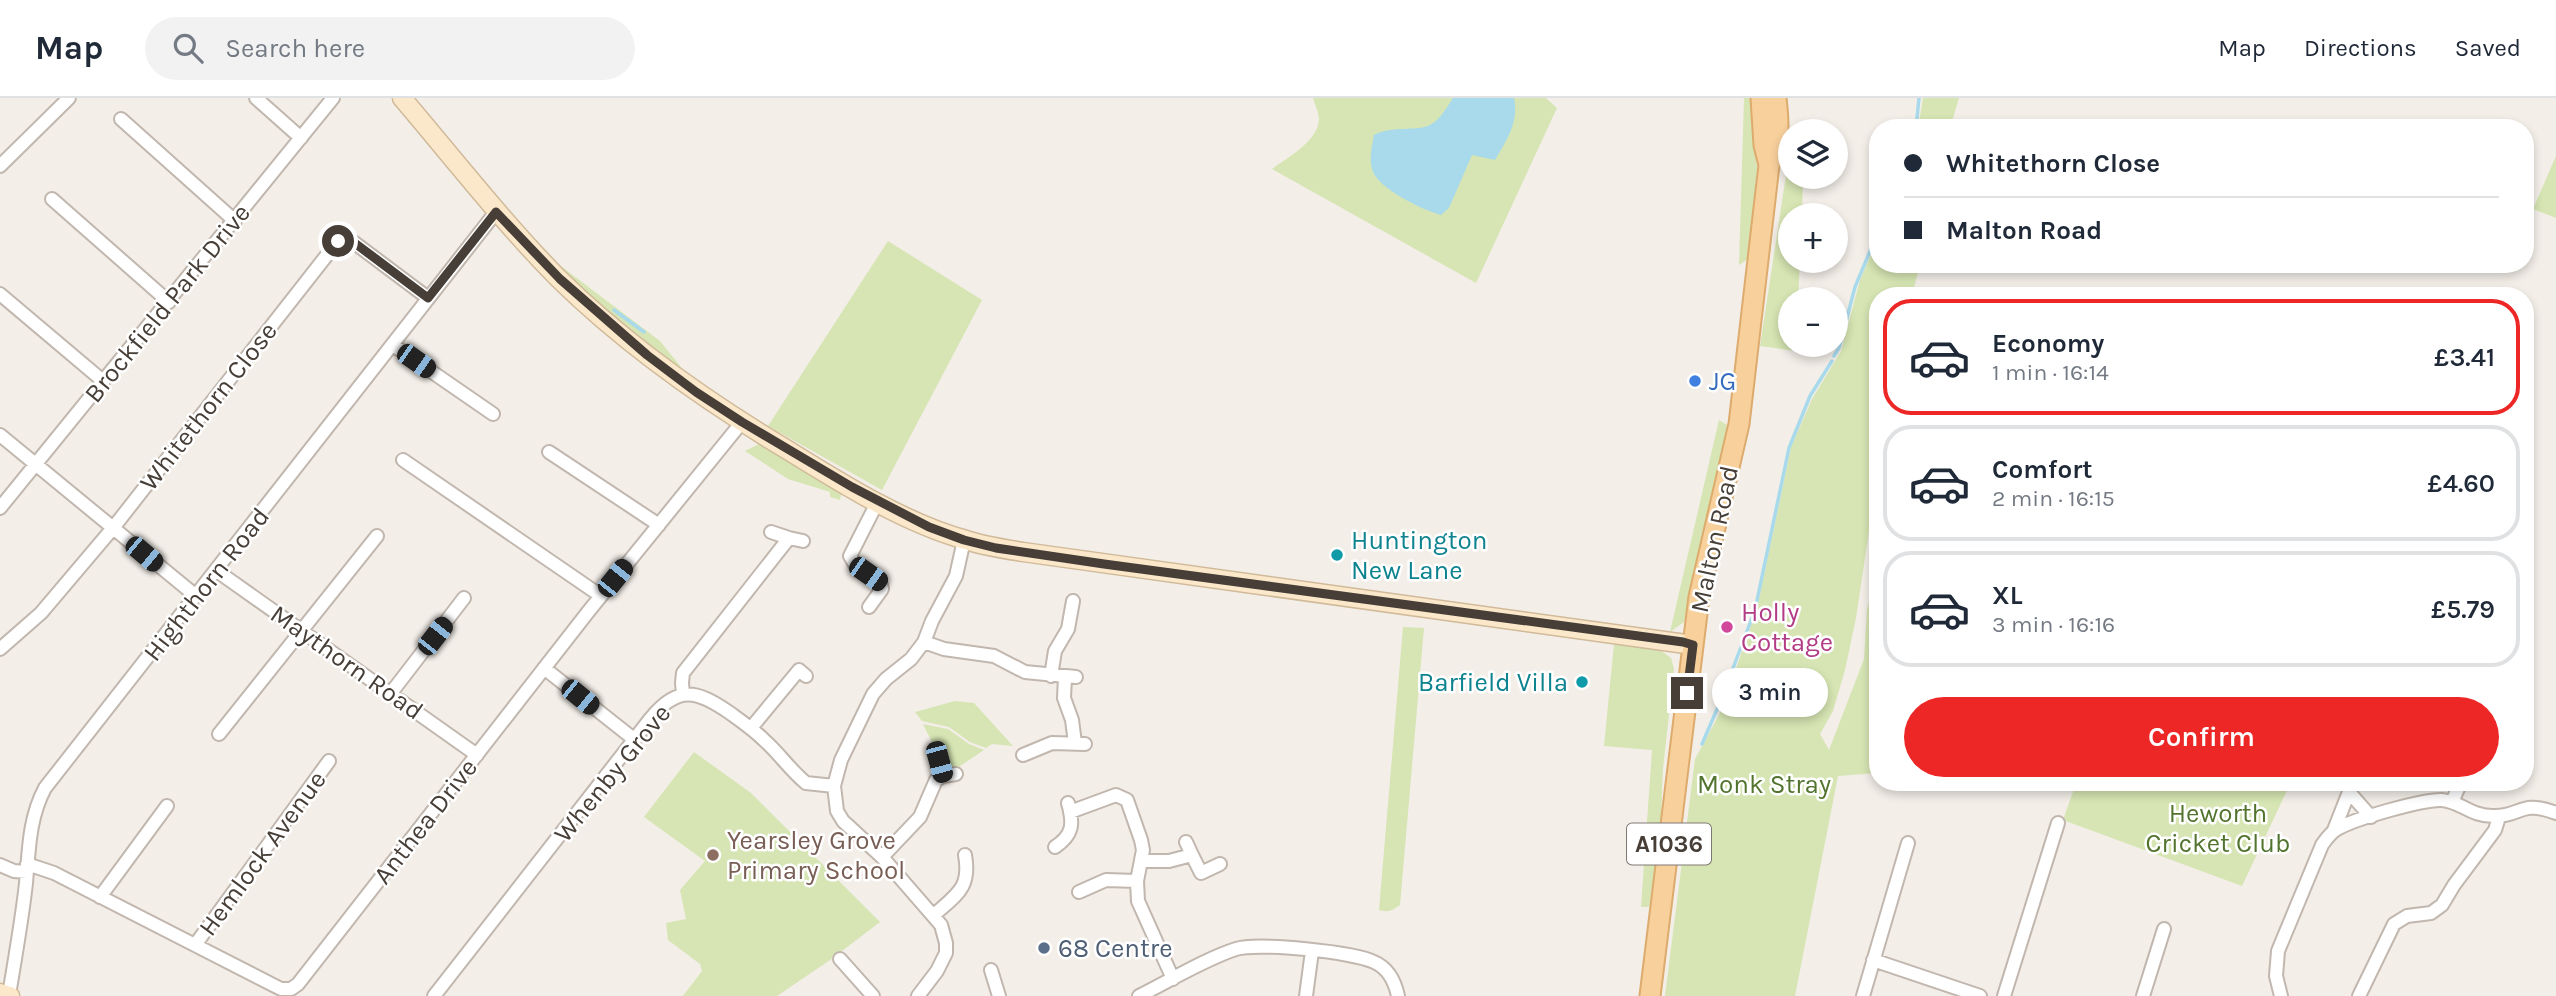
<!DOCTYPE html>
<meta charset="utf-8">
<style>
body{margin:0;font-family:Karla,sans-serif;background:#f2f2f3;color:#1f2937;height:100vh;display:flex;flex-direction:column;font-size:26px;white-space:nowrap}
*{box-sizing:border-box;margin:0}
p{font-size:23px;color:#747a83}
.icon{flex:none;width:38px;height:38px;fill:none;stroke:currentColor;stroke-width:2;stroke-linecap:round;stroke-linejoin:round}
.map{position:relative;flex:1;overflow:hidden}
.details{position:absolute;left:1869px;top:189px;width:665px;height:504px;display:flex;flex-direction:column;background:#fff;border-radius:28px;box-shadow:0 4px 10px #0003}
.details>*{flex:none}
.banner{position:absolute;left:1869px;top:21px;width:665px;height:154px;border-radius:28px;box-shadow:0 4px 10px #0003;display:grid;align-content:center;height:154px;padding:0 35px;background:#fff}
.buttons{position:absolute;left:1778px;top:21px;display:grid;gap:14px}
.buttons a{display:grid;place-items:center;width:70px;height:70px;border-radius:50%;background:#fff;box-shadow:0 4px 10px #0003;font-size:35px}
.end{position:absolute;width:32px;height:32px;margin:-16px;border:9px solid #463e37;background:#fff;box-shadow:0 0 0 4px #fff}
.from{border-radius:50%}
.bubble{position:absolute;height:49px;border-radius:24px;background:#fff;box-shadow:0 4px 10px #0003;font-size:23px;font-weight:600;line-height:49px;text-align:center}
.car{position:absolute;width:21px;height:42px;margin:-21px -10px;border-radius:9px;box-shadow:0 0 5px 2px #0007;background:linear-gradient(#222 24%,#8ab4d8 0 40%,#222 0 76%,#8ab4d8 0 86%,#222 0)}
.banner b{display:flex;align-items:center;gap:24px;height:66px;font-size:26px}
.banner b+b{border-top:2px solid #e0e1e3}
.banner i{width:18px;height:18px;background:#1f2937}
ul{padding:12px 0 0;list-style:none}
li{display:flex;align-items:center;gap:21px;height:116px;margin:0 14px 10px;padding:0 21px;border:4px solid #e0e1e3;border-radius:28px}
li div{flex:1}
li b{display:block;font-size:26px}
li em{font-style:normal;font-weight:600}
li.current{border-color:#ec2726}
li>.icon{width:63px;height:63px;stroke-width:1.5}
.primary-button{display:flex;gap:14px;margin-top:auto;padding:14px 35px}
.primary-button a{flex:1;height:80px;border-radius:42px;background:#ec2726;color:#fff;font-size:28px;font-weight:600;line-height:80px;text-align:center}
header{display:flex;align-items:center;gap:42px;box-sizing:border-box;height:98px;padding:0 35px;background:#fff;border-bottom:2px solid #e0e1e3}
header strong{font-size:33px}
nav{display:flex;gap:38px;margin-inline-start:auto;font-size:24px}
.search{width:490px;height:63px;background:#f2f2f3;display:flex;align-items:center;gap:18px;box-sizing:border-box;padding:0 24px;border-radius:38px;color:#747a83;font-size:26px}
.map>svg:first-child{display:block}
.green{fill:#d6e5b3}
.water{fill:#a8daec}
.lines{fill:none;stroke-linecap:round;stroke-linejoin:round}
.stream{stroke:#a8daec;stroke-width:3.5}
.street-casing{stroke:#c1b7ae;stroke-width:16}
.secondary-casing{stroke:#d0ba9a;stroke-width:21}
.primary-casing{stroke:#dcab6d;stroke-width:23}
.street{stroke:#fff;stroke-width:12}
.secondary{stroke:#fbe8ca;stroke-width:18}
.primary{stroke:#f8d09c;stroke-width:19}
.route{stroke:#463e37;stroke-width:9}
.shop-dot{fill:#3f7fe0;stroke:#fff;stroke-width:2.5}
.culture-dot{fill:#0f9aa8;stroke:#fff;stroke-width:2.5}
.hotel-dot{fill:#d1479c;stroke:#fff;stroke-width:2.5}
.education-dot{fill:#8d6e63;stroke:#fff;stroke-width:2.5}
.service-dot{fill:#5c6f8a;stroke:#fff;stroke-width:2.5}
.labels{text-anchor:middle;stroke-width:5;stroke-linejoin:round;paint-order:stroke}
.shield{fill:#fff;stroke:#7e7873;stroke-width:2}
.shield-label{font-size:24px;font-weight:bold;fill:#463e37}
.street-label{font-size:26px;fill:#463e37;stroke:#fff}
.shop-label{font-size:26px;fill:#366cbe;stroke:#fff;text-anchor:start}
.culture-label{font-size:26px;fill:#0d838f;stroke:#fff;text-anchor:start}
.hotel-label{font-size:26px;fill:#b23c85;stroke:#fff;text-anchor:start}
.park-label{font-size:26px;fill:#53742e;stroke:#fff}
.education-label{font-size:26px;fill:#785e54;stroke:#fff;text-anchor:start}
.service-label{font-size:26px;fill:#4e5e75;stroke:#fff;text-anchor:start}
</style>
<header>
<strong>Map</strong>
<div class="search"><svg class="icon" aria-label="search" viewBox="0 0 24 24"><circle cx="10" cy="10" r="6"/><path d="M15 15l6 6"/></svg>Search here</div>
<nav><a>Map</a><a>Directions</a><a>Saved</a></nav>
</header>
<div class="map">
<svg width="2556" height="898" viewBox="0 0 2556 898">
<rect width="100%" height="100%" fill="#f3eee8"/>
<!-- green -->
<path class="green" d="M1313 0H1546L1557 10 1476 185 1272 71C1288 59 1317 44 1319 22 1319 15 1315 7 1313 0Z
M1744 0H1753L1757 70 1748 161 1739 167Z
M1923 0H1959L1950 30H1918Z
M1790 51V79H1803L1802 117H1790V163H1800L1798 201H1790V247H1796L1795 253 1760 248Z
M2556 58V120L2533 111Z
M1878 140V166H1920L1912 198H1878V373L1856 520 1845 572 1833 613 1820 636 1829 652 1864 561 1867 511 1878 473V675L1838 678 1795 898H1665L1695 661 1722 611 1757 510 1791 349 1812 301 1841 253 1860 182Z
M888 143 982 202 882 392 768 328Z
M562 169 660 243 685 274 674 271 562 176Z
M1719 322 1732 330 1727 356 1717 373 1684 524 1670 534Z
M761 345 842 392 840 402 830 399V394L788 381 745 353Z
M1403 529 1424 530 1400 807C1393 812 1388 815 1379 812Z
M1614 546 1659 551 1671 560 1674 571 1663 671 1660 739 1649 809H1641L1652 652 1604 648Z
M955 603 974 605 1013 648 992 646 986 650 970 644 949 629 922 623 915 614Z
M923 626 948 631 969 646 984 652 957 670 951 671 941 662Z
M694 654 751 695 880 824 830 862 777 898H683L702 873 700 866 668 842 666 825 686 821 680 792 705 763 644 719Z
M2051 684H2291L2242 788 2063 722 2074 691Z"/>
<!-- water -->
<path class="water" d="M1453 0H1514C1519 24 1507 42 1495 62L1472 57 1449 110 1441 117C1423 112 1376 90 1372 71 1369 60 1372 48 1374 37 1393 27 1415 34 1430 27 1440 22 1447 9 1453 0Z"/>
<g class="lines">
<!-- stream -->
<path class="stream" d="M1916 30 1919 0
M614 212 644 234
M1834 258 1839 250 1855 189 1878 134
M1702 646 1721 602 1755 512 1789 350 1810 298 1832 263"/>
<defs>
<path id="street" d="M256 0 301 40
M121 21 235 123
M0 68 69 0
M52 101 169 204
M0 196 103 283
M393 247 493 316
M0 337 196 498
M549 354 659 427
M403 362 601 498
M0 410 333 0
M789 440 803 443
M217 473 477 657
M869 509 882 491 881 487 856 468 850 458 878 403
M924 544 944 551 994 558 1025 574 1076 579
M0 551 41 515 113 430 338 143 347 141 352 143 428 200
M544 570 635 642
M1051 578 1055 553 1068 531 1073 503
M1065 579 1064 600 1072 622 1075 645
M391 595 464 500
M683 596 682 585 683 575 789 440 771 434
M751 630 799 572 806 578
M219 636 377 438
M1023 657 1052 645 1085 646
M939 664 943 678
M2353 684 2349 694 2371 719
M2452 704 2461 684
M1070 714 1116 697 1127 702 1141 742 1143 752 1137 783 1138 803 1173 881
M2334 732 2349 694
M1186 744 1192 757
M1055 749C1073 737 1074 726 1068 705
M882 759 920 719 936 682 943 678 956 676
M1142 763H1169L1192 757 1201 775 1220 766
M27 766 54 775 281 891H291L298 886 588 514 742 324
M0 767 14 773 27 774
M1079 794 1106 782 1137 783
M100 799 167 708
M934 817C957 796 971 790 965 757
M195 847 329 663
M840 861 873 898
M1873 862 1980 898
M991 872 999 898
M9 897C15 860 22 822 26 785 29 751 29 720 45 690L496 114
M434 898 651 620C678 587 697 592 730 615 741 623 754 632 764 642 779 655 790 672 806 685L834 688
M918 898 937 873 946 855V845L941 827 882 759 843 723 837 713 834 688 841 662 873 596 886 581 911 561 924 544 932 523 956 478 964 442
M1139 898C1169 883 1205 861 1236 851 1257 844 1355 854 1374 864 1388 870 1395 884 1398 898
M1306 898 1312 853
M1863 898 1908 745
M2004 898 2058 725
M2143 898 2164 831
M2281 898 2276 878 2278 853 2322 747C2327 740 2330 735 2337 731 2354 721 2423 701 2442 702 2462 704 2470 718 2493 718 2522 719 2519 701 2556 715
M2359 898 2394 826 2407 818 2431 815 2442 807 2454 787 2495 732 2499 719"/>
<path id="secondary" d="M402 0C453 60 502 123 558 180 625 246 706 303 786 351 841 385 904 425 966 442 984 448 1004 451 1023 454L1693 547
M0 895 10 898"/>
<path id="primary" d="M1761 0 1764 47 1769 67
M1650 898 1699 499 1739 326 1769 67C1780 44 1779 25 1776 0"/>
</defs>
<!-- street casing -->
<use href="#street" class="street-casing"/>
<!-- secondary casing -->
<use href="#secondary" class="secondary-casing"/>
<!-- primary casing -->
<use href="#primary" class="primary-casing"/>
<!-- street -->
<use href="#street" class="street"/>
<!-- secondary -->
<use href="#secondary" class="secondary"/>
<!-- primary -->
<use href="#primary" class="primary"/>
</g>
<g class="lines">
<!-- route -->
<path class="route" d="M338 143 347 141 352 143 428 200 496 114 560 181 647 257 696 294 742 324 852 389 929 429 964 442 996 450 1104 466 1683 544 1693 547 1687 595"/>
</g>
<!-- markers -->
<circle class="shop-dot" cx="1695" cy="283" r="7"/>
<g class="culture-dot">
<circle cx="1337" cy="457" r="7"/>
<circle cx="1582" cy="584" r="7"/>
</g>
<circle class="hotel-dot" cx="1727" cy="529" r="7"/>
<circle class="education-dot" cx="713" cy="757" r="7"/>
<circle class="service-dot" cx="1044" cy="850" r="7"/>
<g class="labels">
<!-- shield labels -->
<rect class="shield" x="1627" y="725.5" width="84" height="41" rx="5"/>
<g class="shield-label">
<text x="1669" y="754">A1036</text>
</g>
<!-- street labels -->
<g class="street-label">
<text transform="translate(167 205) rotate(-51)" y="9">Brockfield Park Drive</text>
<text transform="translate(208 308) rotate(-52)" y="9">Whitethorn Close</text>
<text transform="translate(1714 441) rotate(-78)" y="9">Malton Road</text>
<text transform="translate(206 486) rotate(-52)" y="9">Highthorn Road</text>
<text transform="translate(347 564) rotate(35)" y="9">Maythorn Road</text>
<text transform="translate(612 675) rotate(-51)" y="9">Whenby Grove</text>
<text transform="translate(425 723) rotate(-52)" y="9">Anthea Drive</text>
<text transform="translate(262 755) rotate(-54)" y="9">Hemlock Avenue</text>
</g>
<!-- shop labels -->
<g class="shop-label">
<text x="1709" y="292">JG</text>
</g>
<!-- culture labels -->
<g class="culture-label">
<text x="1351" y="451">Huntington<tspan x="1351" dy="30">New Lane</tspan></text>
<text x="1568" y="593" text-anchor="end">Barfield Villa</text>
</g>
<!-- hotel labels -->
<g class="hotel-label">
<text x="1741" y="523">Holly<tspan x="1741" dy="30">Cottage</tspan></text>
</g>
<!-- park labels -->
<g class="park-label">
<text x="1764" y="695">Monk Stray</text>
<text x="2218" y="724">Heworth<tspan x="2218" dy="30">Cricket Club</tspan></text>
</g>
<!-- education labels -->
<g class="education-label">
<text x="727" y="751">Yearsley Grove<tspan x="727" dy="30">Primary School</tspan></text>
</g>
<!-- service labels -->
<g class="service-label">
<text x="1058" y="859">68 Centre</text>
</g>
</g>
</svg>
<div class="buttons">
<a><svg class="icon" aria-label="layers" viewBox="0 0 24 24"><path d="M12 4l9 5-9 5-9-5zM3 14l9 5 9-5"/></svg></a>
<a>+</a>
<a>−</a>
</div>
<i class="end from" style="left:338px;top:143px"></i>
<i class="end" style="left:1687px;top:595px"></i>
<div class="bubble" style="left:1712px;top:570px;width:116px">3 min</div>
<i class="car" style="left:416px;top:263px;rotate:125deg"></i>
<i class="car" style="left:144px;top:456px;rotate:130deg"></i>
<i class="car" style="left:868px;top:476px;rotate:125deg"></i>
<i class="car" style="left:615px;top:480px;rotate:39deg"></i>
<i class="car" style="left:435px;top:538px;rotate:38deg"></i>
<i class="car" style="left:580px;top:599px;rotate:129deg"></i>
<i class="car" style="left:939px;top:664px;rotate:165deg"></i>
<div class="banner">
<b><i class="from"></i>Whitethorn Close</b>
<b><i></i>Malton Road</b>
</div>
<section class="details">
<ul>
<li class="current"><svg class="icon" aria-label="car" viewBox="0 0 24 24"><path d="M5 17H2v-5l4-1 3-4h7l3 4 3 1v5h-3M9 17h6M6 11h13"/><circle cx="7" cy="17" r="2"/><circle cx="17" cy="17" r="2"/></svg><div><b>Economy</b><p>1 min · 16:14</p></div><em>£3.41</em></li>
<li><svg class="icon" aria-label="car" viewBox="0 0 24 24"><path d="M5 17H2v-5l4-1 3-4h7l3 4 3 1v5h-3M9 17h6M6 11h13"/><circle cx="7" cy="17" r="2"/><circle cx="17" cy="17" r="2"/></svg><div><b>Comfort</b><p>2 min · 16:15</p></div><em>£4.60</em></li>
<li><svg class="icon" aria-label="car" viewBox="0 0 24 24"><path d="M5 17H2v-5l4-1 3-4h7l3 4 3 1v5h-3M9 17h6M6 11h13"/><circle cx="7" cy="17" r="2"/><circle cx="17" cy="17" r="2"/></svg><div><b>XL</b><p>3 min · 16:16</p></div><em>£5.79</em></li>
</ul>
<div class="primary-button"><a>Confirm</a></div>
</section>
</div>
